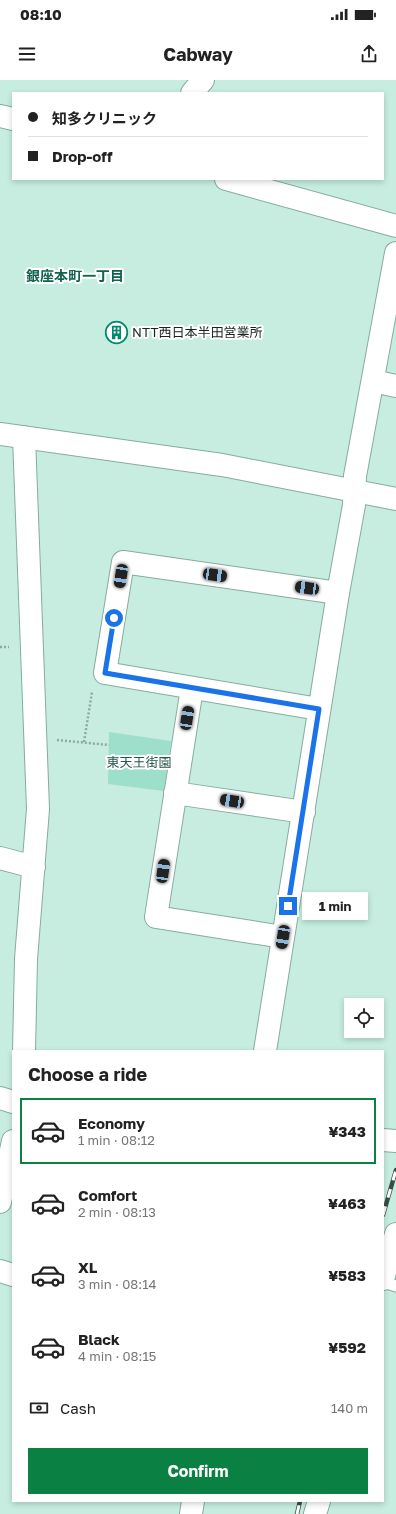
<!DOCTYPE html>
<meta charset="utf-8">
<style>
body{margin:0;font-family:"Golos Text","Noto Sans JP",sans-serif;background:#f2f2f2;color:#222;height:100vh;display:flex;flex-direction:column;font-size:15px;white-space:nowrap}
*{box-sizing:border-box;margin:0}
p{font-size:13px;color:#767676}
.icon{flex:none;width:22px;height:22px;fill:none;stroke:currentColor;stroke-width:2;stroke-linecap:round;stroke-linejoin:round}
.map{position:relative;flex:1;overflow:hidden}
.sheet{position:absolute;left:12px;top:970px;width:372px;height:452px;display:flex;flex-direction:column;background:#fff;border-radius:0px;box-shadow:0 2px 6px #0003}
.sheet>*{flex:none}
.guide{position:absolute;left:12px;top:12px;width:372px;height:88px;border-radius:0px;box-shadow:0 2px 6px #0003;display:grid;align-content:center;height:88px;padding:0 16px;background:#fff}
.fabs{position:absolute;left:344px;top:918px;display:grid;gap:8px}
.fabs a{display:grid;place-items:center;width:40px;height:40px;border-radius:0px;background:#fff;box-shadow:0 2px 6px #0003;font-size:20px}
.end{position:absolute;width:18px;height:18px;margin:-9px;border:5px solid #1a73e8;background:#fff;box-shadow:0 0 0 2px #fff}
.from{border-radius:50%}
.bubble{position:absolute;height:28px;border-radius:0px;background:#fff;box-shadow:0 2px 6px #0003;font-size:13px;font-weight:700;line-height:28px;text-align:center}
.car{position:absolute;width:12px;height:24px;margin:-12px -6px;border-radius:5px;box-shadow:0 0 3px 1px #0007;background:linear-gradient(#222 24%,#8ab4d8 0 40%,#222 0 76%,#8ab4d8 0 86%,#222 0)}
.guide b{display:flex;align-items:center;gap:14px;height:38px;font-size:15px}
.guide b+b{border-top:1px solid #e0e0e0}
.guide i{width:10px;height:10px;background:#222}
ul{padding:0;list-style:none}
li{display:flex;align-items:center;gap:12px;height:66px;margin:0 8px 6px;padding:0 8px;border:2px solid transparent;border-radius:0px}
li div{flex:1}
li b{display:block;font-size:15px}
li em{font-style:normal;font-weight:700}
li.active{border-color:#0b8043}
li>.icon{width:36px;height:36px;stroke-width:1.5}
h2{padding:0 16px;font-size:18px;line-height:48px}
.pay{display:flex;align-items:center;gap:10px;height:44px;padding:0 16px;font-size:15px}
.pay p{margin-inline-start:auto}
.cta{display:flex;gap:8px;margin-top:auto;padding:8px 16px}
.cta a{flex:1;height:46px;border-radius:0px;background:#0b8043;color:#fff;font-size:16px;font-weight:700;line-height:46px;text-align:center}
.status{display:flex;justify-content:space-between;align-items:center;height:28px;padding:0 20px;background:#fff;direction:ltr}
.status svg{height:11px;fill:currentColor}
header{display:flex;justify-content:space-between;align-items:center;height:52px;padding:0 16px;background:#fff;font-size:18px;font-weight:700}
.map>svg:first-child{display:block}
.green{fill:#9ddfca}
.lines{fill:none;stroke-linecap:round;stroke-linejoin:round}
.service-casing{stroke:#86ac9f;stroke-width:13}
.minor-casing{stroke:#86ac9f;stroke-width:24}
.path{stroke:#8baaa0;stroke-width:2.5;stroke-dasharray:2 2;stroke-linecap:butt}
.service{stroke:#fff;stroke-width:11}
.minor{stroke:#fff;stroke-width:22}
.rail-casing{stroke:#384c45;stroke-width:4.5}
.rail{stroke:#fff;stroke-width:3;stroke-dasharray:9;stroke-linecap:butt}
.route{stroke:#1a73e8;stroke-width:5}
.labels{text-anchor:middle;stroke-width:4;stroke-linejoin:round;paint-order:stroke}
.poi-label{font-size:13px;fill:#15241f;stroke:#fff;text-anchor:start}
.park-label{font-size:13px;fill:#285649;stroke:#fff}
.neighbourhood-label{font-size:14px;font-weight:bold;fill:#11624f;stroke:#fff}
</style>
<div class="status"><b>08:10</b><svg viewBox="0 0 49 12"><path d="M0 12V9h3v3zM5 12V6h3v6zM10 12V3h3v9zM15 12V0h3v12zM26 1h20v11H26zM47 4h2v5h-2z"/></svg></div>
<header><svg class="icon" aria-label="menu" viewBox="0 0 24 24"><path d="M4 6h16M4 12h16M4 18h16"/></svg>Cabway<svg class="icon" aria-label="share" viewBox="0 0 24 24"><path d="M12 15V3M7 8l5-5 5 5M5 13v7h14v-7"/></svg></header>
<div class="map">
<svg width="396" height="1434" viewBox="0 0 396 1434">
<rect width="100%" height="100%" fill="#c6ede0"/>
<!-- green -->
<path class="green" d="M109 652 171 661 164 711 108 704Z"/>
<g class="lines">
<defs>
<path id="service" d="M383 1202 396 1206"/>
<path id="minor" d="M192 13 203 0
M0 36 13 39
M226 99 396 146
M373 301 396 306
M0 354 222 385 396 419
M192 608 156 837 283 857
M319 629 105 593 123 482 338 513
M175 713 304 732
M0 778 34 787
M24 971 26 879 38 729 24 357
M265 971 338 513 354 425 355 396 396 173
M0 1018 13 1022
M383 1060 396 1061
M0 1122 13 1061
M0 1191 13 1195
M383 1199 396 1154
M191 1434 193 1421
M315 1434 319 1421"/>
</defs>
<!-- service casing -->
<use href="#service" class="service-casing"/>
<!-- minor casing -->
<use href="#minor" class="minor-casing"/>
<!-- path -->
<path class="path" d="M0 567H9
M57 660 109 665
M84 662 92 612"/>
<!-- service -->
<use href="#service" class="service"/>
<!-- minor -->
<use href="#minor" class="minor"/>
<defs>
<path id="rail" d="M383 1135 396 1090
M297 1434 300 1421"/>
</defs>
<!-- rail casing -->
<use href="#rail" class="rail-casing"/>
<!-- rail -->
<use href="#rail" class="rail"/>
</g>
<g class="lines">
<!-- route -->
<path class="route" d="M114 538 105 593 319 629 288 826"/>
</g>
<!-- icons -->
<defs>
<symbol id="building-ring" viewBox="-11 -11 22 22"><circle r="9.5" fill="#fff" stroke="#00896e" stroke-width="1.5"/><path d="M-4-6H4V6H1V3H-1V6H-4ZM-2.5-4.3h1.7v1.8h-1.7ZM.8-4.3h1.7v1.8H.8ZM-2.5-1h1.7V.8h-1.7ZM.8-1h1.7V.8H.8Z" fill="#00896e"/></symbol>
</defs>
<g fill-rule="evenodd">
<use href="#building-ring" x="104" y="240" width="25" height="25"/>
</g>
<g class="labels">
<!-- poi labels -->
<g class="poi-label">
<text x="132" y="257">NTT西日本半田営業所</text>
</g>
<!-- park labels -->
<g class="park-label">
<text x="139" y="687">東天王街園</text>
</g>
<!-- neighbourhood labels -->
<g class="neighbourhood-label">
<text x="75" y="201">銀座本町一丁目</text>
</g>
</g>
</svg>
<div class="fabs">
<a><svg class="icon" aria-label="locate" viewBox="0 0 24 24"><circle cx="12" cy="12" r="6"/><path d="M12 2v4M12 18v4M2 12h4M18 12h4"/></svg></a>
</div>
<i class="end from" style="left:114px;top:538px"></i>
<i class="end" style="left:288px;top:826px"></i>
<div class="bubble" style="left:302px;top:812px;width:66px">1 min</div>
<i class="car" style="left:215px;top:495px;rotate:98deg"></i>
<i class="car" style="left:121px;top:496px;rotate:189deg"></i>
<i class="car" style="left:307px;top:508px;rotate:278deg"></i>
<i class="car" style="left:187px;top:638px;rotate:9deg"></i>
<i class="car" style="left:232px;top:721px;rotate:279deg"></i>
<i class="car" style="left:163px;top:791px;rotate:8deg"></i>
<i class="car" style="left:283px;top:857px;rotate:189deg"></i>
<div class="guide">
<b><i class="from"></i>知多クリニック</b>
<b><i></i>Drop-off</b>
</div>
<section class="sheet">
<h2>Choose a ride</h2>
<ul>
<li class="active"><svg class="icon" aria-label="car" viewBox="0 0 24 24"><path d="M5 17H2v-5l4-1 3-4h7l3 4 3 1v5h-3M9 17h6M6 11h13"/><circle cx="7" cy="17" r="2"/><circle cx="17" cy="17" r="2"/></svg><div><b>Economy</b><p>1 min · 08:12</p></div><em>¥343</em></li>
<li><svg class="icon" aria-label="car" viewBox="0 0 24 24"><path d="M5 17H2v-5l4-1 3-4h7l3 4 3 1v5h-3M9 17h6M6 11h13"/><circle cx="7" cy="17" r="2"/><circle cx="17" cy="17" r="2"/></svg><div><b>Comfort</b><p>2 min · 08:13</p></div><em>¥463</em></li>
<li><svg class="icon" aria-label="car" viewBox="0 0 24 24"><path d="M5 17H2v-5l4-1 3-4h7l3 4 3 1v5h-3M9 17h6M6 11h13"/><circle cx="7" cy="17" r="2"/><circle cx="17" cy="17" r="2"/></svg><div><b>XL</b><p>3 min · 08:14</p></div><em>¥583</em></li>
<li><svg class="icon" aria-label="car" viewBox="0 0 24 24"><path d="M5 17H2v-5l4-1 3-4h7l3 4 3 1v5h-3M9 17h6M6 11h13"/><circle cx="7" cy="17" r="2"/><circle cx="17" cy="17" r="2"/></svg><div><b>Black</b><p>4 min · 08:15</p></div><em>¥592</em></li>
</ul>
<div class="pay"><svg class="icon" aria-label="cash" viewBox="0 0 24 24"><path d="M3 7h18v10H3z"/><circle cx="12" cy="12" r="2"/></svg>Cash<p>140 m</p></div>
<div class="cta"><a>Confirm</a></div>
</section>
</div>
